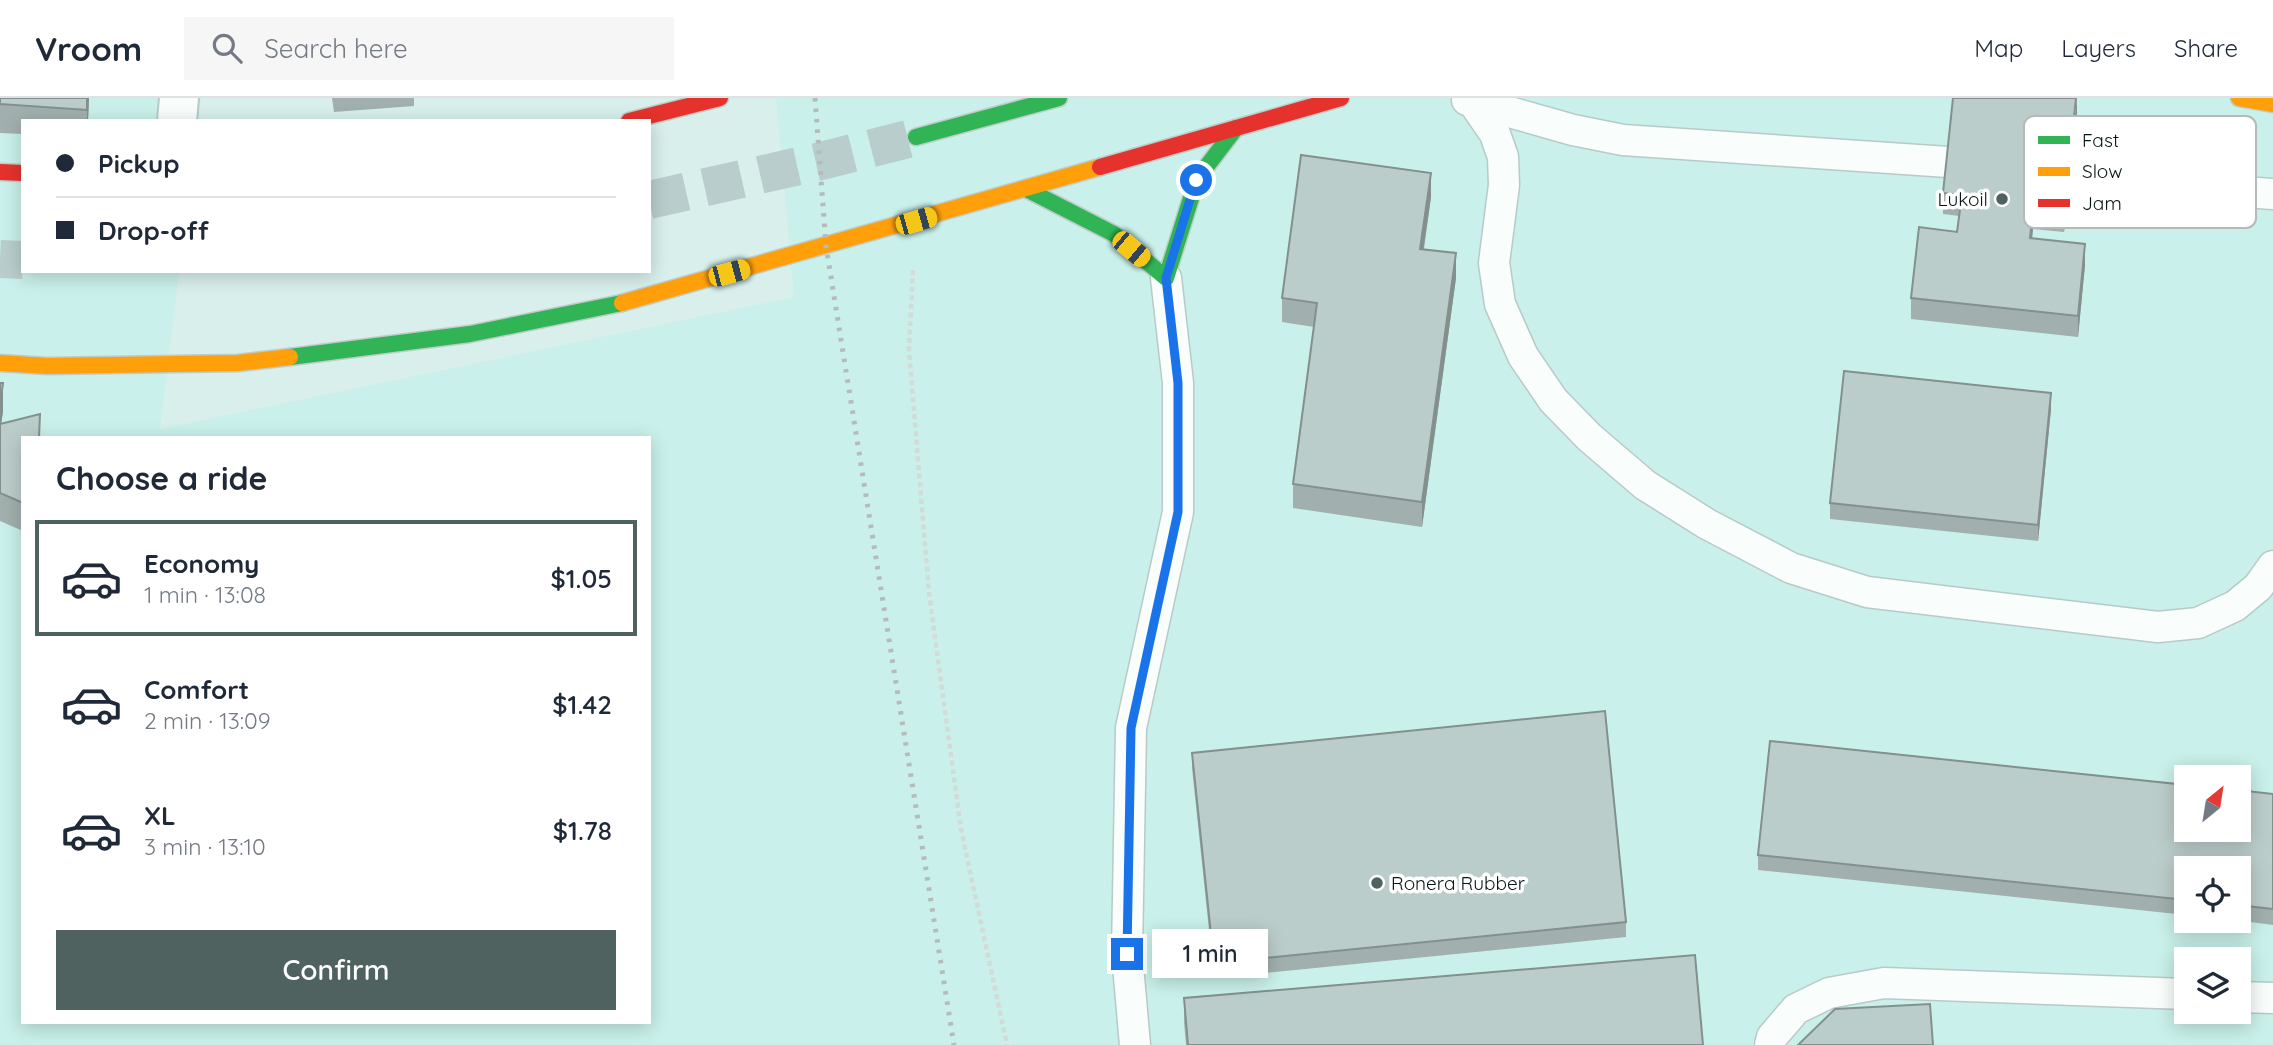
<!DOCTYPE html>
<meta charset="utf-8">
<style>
body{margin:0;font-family:Quicksand,sans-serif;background:#f6f6f7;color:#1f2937;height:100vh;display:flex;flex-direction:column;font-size:26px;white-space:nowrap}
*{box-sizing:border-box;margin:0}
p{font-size:23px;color:#747a83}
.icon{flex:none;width:38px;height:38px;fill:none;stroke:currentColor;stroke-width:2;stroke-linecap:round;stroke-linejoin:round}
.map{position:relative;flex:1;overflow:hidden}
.side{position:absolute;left:21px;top:338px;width:630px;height:588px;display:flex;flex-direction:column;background:#fff;border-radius:0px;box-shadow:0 4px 18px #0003}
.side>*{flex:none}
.guide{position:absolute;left:21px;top:21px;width:630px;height:154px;border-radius:0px;box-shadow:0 4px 18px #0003;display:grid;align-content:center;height:154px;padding:0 35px;background:#fff}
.needle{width:46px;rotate:30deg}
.controls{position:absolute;left:2174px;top:667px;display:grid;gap:14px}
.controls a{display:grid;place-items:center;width:77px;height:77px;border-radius:0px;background:#fff;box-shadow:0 4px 18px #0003;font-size:35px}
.end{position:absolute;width:32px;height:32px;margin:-16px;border:9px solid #1a73e8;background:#fff;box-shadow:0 0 0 4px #fff}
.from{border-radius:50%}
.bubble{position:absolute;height:49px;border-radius:0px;background:#fff;box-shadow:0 4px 18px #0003;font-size:23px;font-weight:600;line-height:49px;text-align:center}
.car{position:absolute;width:21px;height:42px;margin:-21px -10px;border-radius:9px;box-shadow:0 0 5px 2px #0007;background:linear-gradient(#f5c518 24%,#345 0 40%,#f5c518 0 76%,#345 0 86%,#f5c518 0)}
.guide b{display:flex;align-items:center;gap:24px;height:66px;font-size:26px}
.guide b+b{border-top:2px solid #e0e1e3}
.guide i{width:18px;height:18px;background:#1f2937}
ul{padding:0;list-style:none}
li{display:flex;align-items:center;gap:21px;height:116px;margin:0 14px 10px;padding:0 21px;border:4px solid transparent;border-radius:0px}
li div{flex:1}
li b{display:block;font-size:26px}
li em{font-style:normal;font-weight:600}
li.current{border-color:#506260}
li>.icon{width:63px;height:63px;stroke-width:1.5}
h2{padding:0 35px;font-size:32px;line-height:84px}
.action{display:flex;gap:14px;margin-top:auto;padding:14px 35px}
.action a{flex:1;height:80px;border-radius:0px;background:#506260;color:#fff;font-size:28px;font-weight:600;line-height:80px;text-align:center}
header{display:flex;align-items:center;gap:42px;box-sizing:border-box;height:98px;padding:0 35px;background:#fff;border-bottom:2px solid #e0e1e3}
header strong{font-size:33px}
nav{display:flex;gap:38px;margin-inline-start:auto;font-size:24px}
.search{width:490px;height:63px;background:#f6f6f7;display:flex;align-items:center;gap:18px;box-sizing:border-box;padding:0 24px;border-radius:0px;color:#747a83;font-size:26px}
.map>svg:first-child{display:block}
.built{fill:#c9f0ea;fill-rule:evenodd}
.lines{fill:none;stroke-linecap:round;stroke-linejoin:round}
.highway-tunnel{stroke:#b9cecc;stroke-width:38;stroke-dasharray:38 19;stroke-linecap:butt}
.lane-casing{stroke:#b8cac8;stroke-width:33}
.street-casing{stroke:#b8cac8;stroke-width:42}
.fast-casing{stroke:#bfcbc9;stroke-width:19}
.slow-casing{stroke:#bfcbc9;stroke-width:19}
.jam-casing{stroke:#bfcbc9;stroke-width:19}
.path{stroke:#d3dbd9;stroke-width:4.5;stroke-dasharray:5 3.5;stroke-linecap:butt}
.lane{stroke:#f9fdfc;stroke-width:30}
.street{stroke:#f9fdfc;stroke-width:38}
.fast{stroke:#30b455;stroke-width:16}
.slow{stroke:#ff9f0a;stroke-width:16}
.jam{stroke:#e5322d;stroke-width:16}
.rail{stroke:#b5bbba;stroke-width:5;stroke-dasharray:3.5 7;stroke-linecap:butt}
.wall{fill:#a1b0ae}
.shaded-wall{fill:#83908d}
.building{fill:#bbcdca;stroke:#83908d;stroke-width:2}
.route{stroke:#1a73e8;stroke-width:9}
.poi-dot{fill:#506260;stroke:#fff;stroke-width:2.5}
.labels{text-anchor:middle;stroke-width:7;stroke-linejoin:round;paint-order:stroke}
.poi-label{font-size:19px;fill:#071614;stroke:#fff;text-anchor:end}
.key{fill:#fff;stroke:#b5b9b8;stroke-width:2}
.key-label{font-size:19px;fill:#071614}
</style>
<header>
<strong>Vroom</strong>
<div class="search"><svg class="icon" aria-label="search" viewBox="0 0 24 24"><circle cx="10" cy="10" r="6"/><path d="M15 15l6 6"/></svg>Search here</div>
<nav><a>Map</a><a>Layers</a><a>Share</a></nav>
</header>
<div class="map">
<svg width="2273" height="947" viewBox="0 0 2273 947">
<rect width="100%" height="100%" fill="#d8efec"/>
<!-- built -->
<path class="built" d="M0 0H201L198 23H23V173H179L160 331 794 199 776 0H2273V947H0ZM23 340H649V924H23ZM2186 679H2238V732H2186ZM2186 770H2238V822H2186ZM2186 861H2238V914H2186Z"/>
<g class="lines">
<!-- highway-tunnel -->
<path class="highway-tunnel" d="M649 102 821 63 916 39
M0 161 23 162"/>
<defs>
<path id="lane" d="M1467 2 1573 32 1623 42 1948 64
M1473 4 1495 36 1503 59 1504 87 1494 165 1500 206 1523 258 1553 302 1589 339 1645 387 1707 426 1791 470 1867 494 2158 529 2198 525 2235 508 2258 489 2273 468
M2070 78 2143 87 2273 96
M2238 899 2273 900
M1135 947 1127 856 1131 630 1178 414V285L1166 180
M1770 947 1772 939 1796 911 1829 895 1884 885 2186 896"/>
<path id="street" d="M177 23 179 0"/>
<path id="fast" d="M916 39 1059 0
M1026 91 1114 136 1166 180 1197 81 1236 30
M290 259 470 236 622 205"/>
<path id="slow" d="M2239 0 2273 6
M622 205 1100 69
M0 265 47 268 238 265 290 259"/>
<path id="jam" d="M629 23 720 0
M1100 69 1341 0
M0 74 23 75"/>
</defs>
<!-- lane casing -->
<use href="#lane" class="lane-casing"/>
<!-- street casing -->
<use href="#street" class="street-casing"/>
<!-- fast casing -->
<use href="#fast" class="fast-casing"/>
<!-- slow casing -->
<use href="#slow" class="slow-casing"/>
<!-- jam casing -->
<use href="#jam" class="jam-casing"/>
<!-- path -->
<path class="path" d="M913 172 909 252 929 495 961 731 1007 947"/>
<!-- lane -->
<use href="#lane" class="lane"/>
<!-- street -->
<use href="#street" class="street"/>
<!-- fast -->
<use href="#fast" class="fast"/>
<!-- slow -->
<use href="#slow" class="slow"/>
<!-- jam -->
<use href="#jam" class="jam"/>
<!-- rail -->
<path class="rail" d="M815 0 826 148 954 947"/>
</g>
<!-- wall -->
<path class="wall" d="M0 0H89L88 23H23V36L0 35Z
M332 0H414V8L334 14Z
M2077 18 2064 134 2033 131 2032 140 2085 167 2078 239 1911 221V200L1957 134 1959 118 1943 116V95Z
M1431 99 1424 151 1456 180 1422 429 1293 410V386L1314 229 1282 224V200Z
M0 285 3 313 1 326 40 340H23V433L0 423Z
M2051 311 2038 443 1830 421V405Z
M1192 655 1626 824V839L1214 880 1192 670Z
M2273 696V827L2235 822H2238V770H2186V817L1758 772V757Z
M1184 900 1703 947H1186L1184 924Z"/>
<!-- shaded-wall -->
<path class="shaded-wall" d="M87 0H89L88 23H87Z
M2077 0V18L2064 134V114Z
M1431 75V99L1420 175V151Z
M2033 110V131L2030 160V140Z
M2085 146V167L2078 239V218Z
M1456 155V180L1422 429V404Z
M3 285V313L0 335V307Z
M2051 295V311L2038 443V427Z"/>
<!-- building -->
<path class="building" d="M0 0H87V12L0 6Z
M1953 0H2076L2064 114 2033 110 2030 140 2085 146 2078 218 1911 200 1919 129 1957 134 1962 97 1943 95Z
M1301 57 1431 75 1420 151 1456 155 1422 404 1293 386 1317 205 1282 200Z
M1844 273 2051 295 2038 427 1830 405Z
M0 285H3L0 307Z
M40 316 39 340H23V405L0 395V326Z
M1605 613 1626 824 1214 865 1192 655Z
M1770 643 2186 687V732H2238V692L2273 696V811L2238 807V770H2186V802L1758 757Z
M1695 857 1703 947H1188L1184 900Z
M1930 906 1933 947H1798L1835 911Z"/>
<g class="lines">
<!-- route -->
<path class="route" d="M1127 856 1131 630 1178 414V285L1166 180 1196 82"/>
</g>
<!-- markers -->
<g class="poi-dot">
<circle cx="2002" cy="101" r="7"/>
<circle cx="1377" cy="785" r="7"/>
</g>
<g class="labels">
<!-- poi labels -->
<g class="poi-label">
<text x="1988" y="108">Lukoil</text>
<text x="1391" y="792" text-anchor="start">Ronera Rubber</text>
</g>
</g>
<!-- legend -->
<rect x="2024" y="18" width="232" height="112" rx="10" class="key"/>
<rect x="2038" y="38" width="32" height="8" fill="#30b455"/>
<rect x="2038" y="69" width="32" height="9" fill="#ff9f0a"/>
<rect x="2038" y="101" width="32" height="8" fill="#e5322d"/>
<g class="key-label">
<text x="2082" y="49">Fast</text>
<text x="2082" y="80">Slow</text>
<text x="2082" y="112">Jam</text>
</g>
</svg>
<div class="controls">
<a><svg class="needle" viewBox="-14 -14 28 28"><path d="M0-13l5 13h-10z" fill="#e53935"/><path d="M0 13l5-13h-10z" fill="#747a83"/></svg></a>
<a><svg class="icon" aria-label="locate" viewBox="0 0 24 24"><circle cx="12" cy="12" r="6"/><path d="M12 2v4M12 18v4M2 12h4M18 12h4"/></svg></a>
<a><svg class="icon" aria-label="layers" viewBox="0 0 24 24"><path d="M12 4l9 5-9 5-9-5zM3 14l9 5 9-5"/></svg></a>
</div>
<i class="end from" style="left:1196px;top:82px"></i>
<i class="end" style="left:1127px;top:856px"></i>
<div class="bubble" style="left:1152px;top:831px;width:116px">1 min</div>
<i class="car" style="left:916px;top:123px;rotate:74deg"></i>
<i class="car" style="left:1131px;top:151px;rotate:130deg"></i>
<i class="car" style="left:729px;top:175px;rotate:75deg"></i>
<div class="guide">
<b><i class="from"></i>Pickup</b>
<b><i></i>Drop-off</b>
</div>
<section class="side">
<h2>Choose a ride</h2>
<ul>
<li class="current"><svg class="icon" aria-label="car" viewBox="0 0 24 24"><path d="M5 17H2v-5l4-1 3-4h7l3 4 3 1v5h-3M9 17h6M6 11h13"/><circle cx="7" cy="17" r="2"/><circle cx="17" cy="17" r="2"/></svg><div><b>Economy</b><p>1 min · 13:08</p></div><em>$1.05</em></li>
<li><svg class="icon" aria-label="car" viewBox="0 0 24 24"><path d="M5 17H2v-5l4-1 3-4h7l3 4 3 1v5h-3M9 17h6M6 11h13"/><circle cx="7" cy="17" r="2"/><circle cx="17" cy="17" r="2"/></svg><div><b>Comfort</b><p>2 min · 13:09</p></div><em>$1.42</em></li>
<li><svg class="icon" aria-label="car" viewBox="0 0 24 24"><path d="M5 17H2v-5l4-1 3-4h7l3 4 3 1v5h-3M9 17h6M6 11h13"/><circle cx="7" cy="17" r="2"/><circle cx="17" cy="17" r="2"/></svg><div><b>XL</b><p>3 min · 13:10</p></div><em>$1.78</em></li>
</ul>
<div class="action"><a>Confirm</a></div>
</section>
</div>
